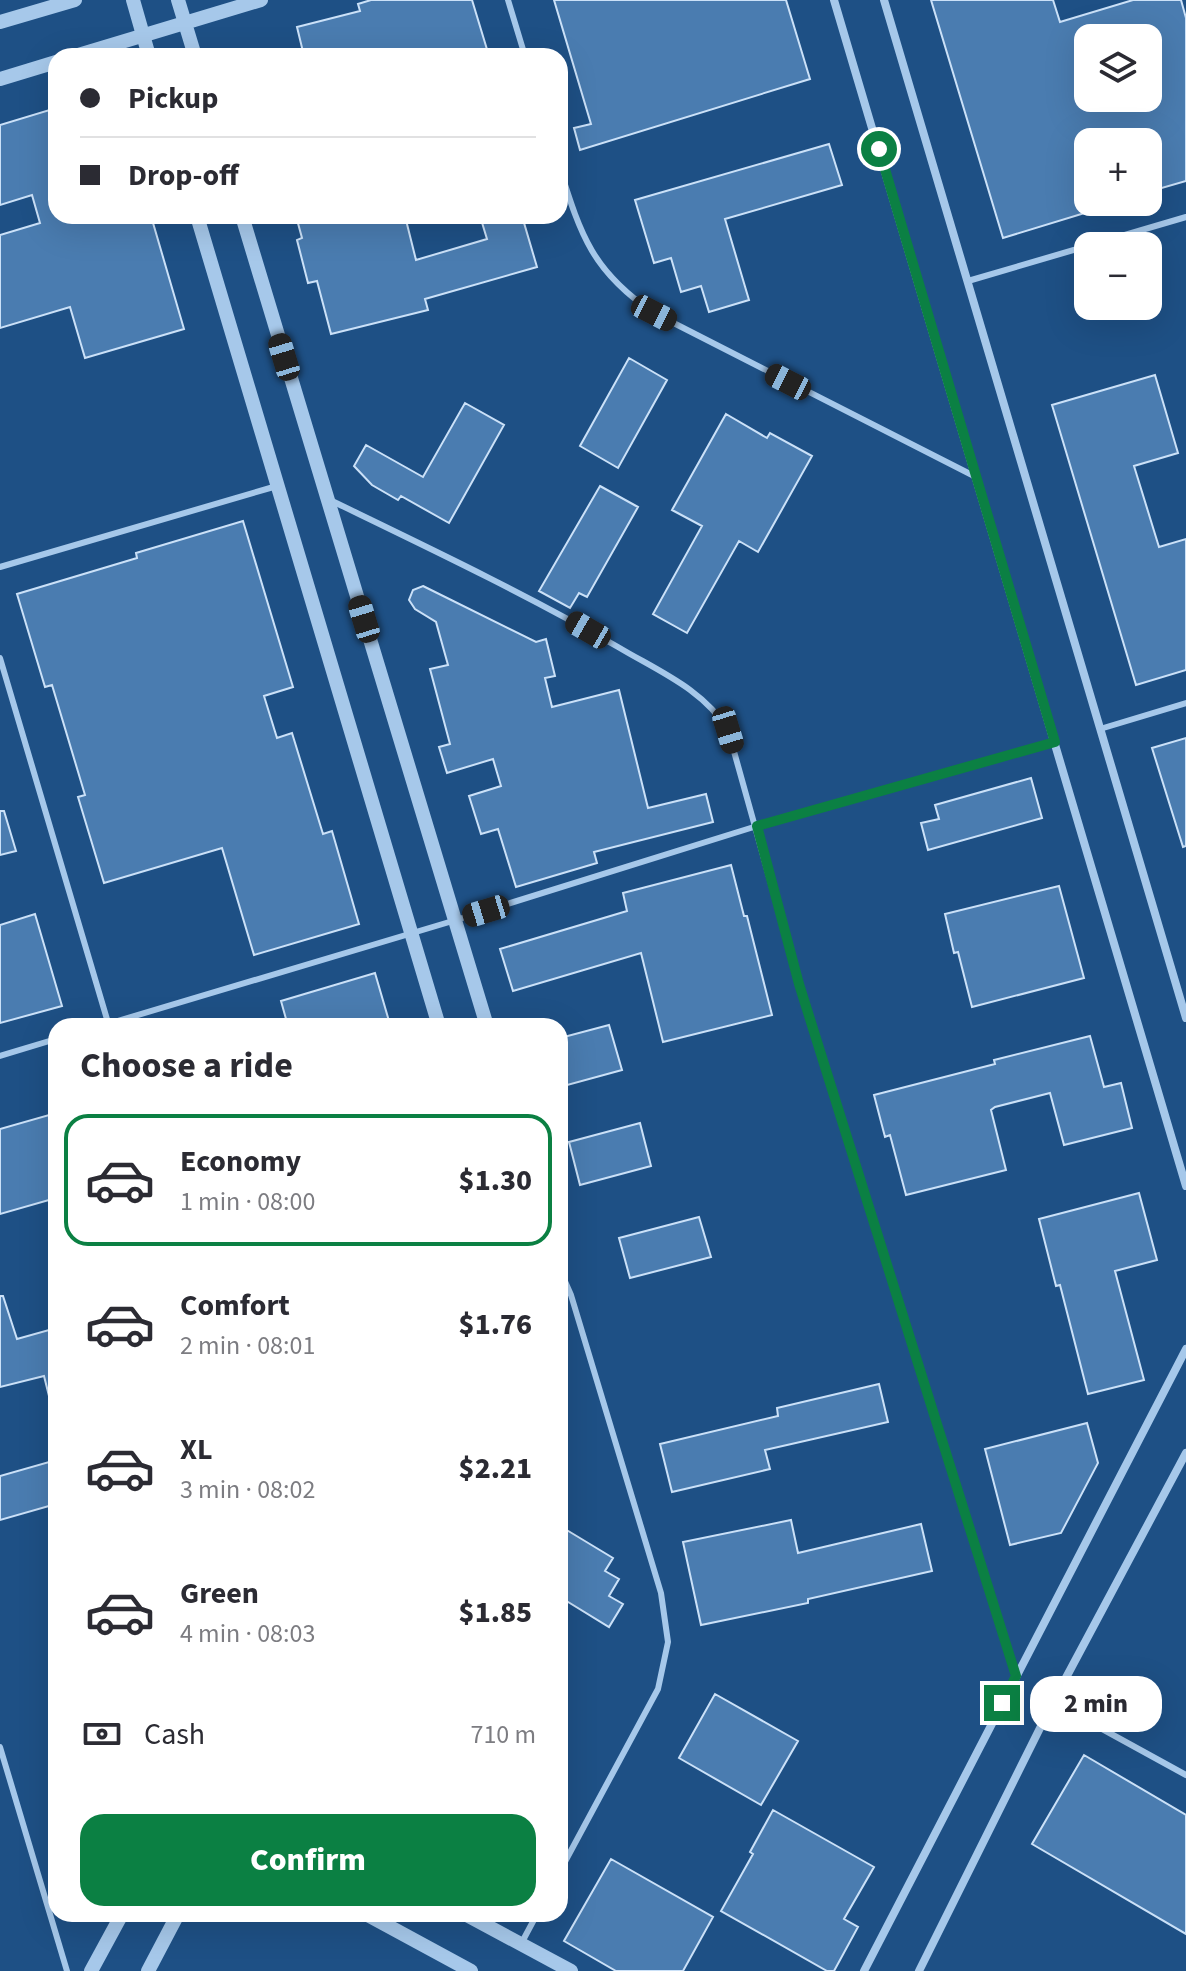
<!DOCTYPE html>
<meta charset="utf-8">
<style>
body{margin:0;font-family:"Source Sans 3",sans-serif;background:#f2f2f3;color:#2b2b33;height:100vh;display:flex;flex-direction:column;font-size:30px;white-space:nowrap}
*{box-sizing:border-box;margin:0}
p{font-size:26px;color:#7c7c81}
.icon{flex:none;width:44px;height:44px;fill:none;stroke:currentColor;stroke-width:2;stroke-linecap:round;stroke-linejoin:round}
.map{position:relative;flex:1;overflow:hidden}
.drawer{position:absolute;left:48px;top:1018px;width:520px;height:904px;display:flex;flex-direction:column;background:#fff;border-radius:24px;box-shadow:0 8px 32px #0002}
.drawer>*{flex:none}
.hud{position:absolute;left:48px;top:48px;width:520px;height:176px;border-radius:24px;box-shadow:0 8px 32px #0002;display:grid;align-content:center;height:176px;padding:0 32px;background:#fff}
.tools{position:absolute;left:1074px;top:24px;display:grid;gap:16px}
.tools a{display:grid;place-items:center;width:88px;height:88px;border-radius:16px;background:#fff;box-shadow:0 8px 32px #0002;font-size:40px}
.end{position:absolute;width:36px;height:36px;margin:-18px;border:10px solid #0b8043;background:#fff;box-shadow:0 0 0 4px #fff}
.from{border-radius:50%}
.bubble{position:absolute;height:56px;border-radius:24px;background:#fff;box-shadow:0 8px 32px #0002;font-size:26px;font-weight:800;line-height:56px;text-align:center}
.car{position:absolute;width:24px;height:48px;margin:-24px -12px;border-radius:10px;box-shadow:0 0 6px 2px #0007;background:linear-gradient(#222 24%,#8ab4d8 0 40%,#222 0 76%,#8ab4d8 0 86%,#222 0)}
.hud b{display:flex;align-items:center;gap:28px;height:76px;font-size:30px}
.hud b+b{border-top:2px solid #e1e1e2}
.hud i{width:20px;height:20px;background:#2b2b33}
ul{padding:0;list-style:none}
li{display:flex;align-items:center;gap:24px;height:132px;margin:0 16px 12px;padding:0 16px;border:4px solid transparent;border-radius:24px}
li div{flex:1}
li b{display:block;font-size:30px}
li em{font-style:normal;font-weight:800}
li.current{border-color:#0b8043}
li>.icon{width:72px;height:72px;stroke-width:1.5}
h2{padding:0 32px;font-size:36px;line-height:96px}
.pay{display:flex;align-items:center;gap:20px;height:88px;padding:0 32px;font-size:30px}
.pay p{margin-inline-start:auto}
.primary-button{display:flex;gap:16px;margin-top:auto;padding:16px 32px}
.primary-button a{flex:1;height:92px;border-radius:24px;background:#0b8043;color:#fff;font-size:32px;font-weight:800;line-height:92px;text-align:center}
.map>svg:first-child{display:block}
.building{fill:#4a7cb0;stroke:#cbe1f8;stroke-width:2;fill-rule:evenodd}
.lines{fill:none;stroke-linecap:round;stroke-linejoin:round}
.service{stroke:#a6c8ea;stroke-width:6}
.minor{stroke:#a6c8ea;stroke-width:8}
.tertiary{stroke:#a6c8ea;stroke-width:14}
.route{stroke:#0b8043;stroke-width:10}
</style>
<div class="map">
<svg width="1186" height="1971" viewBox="0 0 1186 1971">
<rect width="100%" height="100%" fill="#1e5085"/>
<!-- building -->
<path class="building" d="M371 0H472L489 56H304L297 27 360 11 358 4Z
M554 0H786L810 79 580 150 574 128 591 124Z
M931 0H1053L1060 22 1133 0H1181L1186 18V181L1148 192V142H1088V212L1003 238ZM1088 38H1148V98H1088Z
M56 108V216H151L184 329 85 358 70 307 0 328V235L40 223 32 195 0 205V125Z
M829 144 842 185 725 219 749 300 709 312 701 286 681 292 671 258 654 263 635 200Z
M296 216H405L416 260 487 239 480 216H522L537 267 425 299 428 310 331 334 317 281 308 283 297 240 302 238Z
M629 358 667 380 618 468 580 446Z
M1155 375 1178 453 1134 466 1159 547 1186 539V670L1136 685 1052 405Z
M465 403 504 425 449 523 401 496 398 500 372 485 354 466 366 445 423 477Z
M726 414 767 438 770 433 812 456 758 552 739 541 687 633 653 614 702 526 672 510Z
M600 486 638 507 587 597 579 593 570 608 539 591Z
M243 521 293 687 264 696 277 738 292 733 323 834 332 831 359 924 254 955 222 848 104 883 78 797 85 795 52 685 45 687 17 594 137 558 136 553Z
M423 586 536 642 546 639 555 676 545 678 552 707 619 690 648 808 706 794 713 822 594 852 597 863 516 887 498 829 481 834 469 796 501 786 493 759 447 773 439 747 450 744 430 669 448 665 436 622 415 609 409 600 413 590Z
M1186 738V846L1183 847 1152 748Z
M1031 778 1042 818 928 850 921 823 939 819 935 805Z
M0 811H4L16 851 0 855Z
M731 865 744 916H747L772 1015 663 1042 641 953 513 991 500 949 627 911 623 893Z
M1059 886 1084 978 972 1007 958 952 954 953 945 914Z
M35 914 62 1006 0 1023V925Z
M375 973 389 1021 371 1026H288L281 1001Z
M609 1025 622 1070 560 1087V1038Z
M1090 1036 1104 1087 1121 1083 1132 1128 1064 1145 1050 1093 995 1107 991 1110 1006 1170 906 1195 890 1135 885 1137 874 1095 995 1064 994 1060Z
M56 1113V1198L0 1214V1129Z
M640 1123 651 1166 580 1185 569 1142Z
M1139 1193 1157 1260 1115 1271 1144 1380 1088 1394 1060 1285 1056 1286 1039 1219Z
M699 1217 711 1257 630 1278 619 1238Z
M0 1296H3L17 1339 56 1328V1404H51L44 1376 0 1387Z
M879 1384 888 1422 765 1450 770 1469 672 1492 660 1444 778 1416 777 1408Z
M1087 1423 1098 1463 1061 1533 1010 1545 985 1449Z
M56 1460V1504L0 1520V1476Z
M791 1520 798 1553 921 1524 932 1571 808 1599V1603L701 1625 683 1542Z
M560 1526 613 1558 605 1571 619 1579 609 1596 623 1604 609 1627 560 1597Z
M715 1694 798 1741 761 1805 679 1758Z
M1084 1755 1186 1815V1934L1032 1844Z
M773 1810 874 1867 844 1919 858 1927 834 1971H827L721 1911 753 1854 750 1852Z
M611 1859 713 1917 683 1971H616L564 1941Z"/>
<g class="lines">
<!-- service -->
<path class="service" d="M508 0 525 56
M560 169C581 236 593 272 654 313L976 477
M968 281 1186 217
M330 500C427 547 524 593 618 647 658 671 703 689 728 730L799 984 1016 1676
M0 567 277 486
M0 658 109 1026
M1100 729 1186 703
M101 1026 456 920 757 826 1055 742
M0 1056 56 1039
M560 1270 571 1295 661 1593 668 1642 658 1689 560 1871
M1053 1702 1186 1775
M0 1747 67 1971
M521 1944 537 1914"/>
<!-- minor -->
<path class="minor" d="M834 0 1186 1186
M884 0 1186 1018
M864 1971 1186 1349
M919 1971 1053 1702 1186 1453"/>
<!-- tertiary -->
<path class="tertiary" d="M133 0 149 56
M178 0 195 56
M0 22 75 0
M75 56 261 0
M0 79 56 62
M197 216 439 1026
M242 216 487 1026
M366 1914 471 1971
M465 1914 571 1971
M91 1971 122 1914
M148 1971 178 1914"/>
</g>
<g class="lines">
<!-- route -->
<path class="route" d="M879 149 1055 742 757 826 799 984 1016 1676 1002 1703"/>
</g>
</svg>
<div class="tools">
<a><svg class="icon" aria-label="layers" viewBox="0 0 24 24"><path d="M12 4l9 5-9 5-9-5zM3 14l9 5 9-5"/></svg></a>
<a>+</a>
<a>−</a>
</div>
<i class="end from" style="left:879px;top:149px"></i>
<i class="end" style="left:1002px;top:1703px"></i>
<div class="bubble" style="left:1030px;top:1676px;width:132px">2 min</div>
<i class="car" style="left:654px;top:313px;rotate:117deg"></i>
<i class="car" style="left:284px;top:357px;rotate:343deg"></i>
<i class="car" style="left:788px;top:382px;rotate:297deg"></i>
<i class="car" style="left:364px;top:619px;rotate:343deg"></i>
<i class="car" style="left:588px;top:630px;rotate:300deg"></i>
<i class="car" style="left:728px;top:730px;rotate:163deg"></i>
<i class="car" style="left:486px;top:911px;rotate:253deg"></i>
<div class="hud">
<b><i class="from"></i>Pickup</b>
<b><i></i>Drop-off</b>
</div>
<section class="drawer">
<h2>Choose a ride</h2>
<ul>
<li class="current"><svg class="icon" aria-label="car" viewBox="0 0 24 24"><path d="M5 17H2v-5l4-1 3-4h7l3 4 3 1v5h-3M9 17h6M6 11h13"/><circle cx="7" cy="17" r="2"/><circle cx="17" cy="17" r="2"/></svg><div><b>Economy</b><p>1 min · 08:00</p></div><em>$1.30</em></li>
<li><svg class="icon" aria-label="car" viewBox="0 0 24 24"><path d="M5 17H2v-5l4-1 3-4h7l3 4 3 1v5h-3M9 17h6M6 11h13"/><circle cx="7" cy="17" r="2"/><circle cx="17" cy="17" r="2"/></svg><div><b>Comfort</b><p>2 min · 08:01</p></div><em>$1.76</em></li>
<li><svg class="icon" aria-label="car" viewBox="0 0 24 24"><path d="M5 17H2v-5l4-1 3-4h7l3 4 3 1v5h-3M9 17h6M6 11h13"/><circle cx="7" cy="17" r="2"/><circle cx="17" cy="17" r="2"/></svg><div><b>XL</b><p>3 min · 08:02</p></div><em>$2.21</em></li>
<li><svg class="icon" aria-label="car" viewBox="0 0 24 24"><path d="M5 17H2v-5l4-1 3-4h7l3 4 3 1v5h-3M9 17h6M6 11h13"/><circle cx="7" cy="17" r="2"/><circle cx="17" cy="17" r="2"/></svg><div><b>Green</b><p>4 min · 08:03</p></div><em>$1.85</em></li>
</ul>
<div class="pay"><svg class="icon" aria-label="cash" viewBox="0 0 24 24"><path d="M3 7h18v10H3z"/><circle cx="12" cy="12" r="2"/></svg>Cash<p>710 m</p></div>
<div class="primary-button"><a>Confirm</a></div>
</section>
</div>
